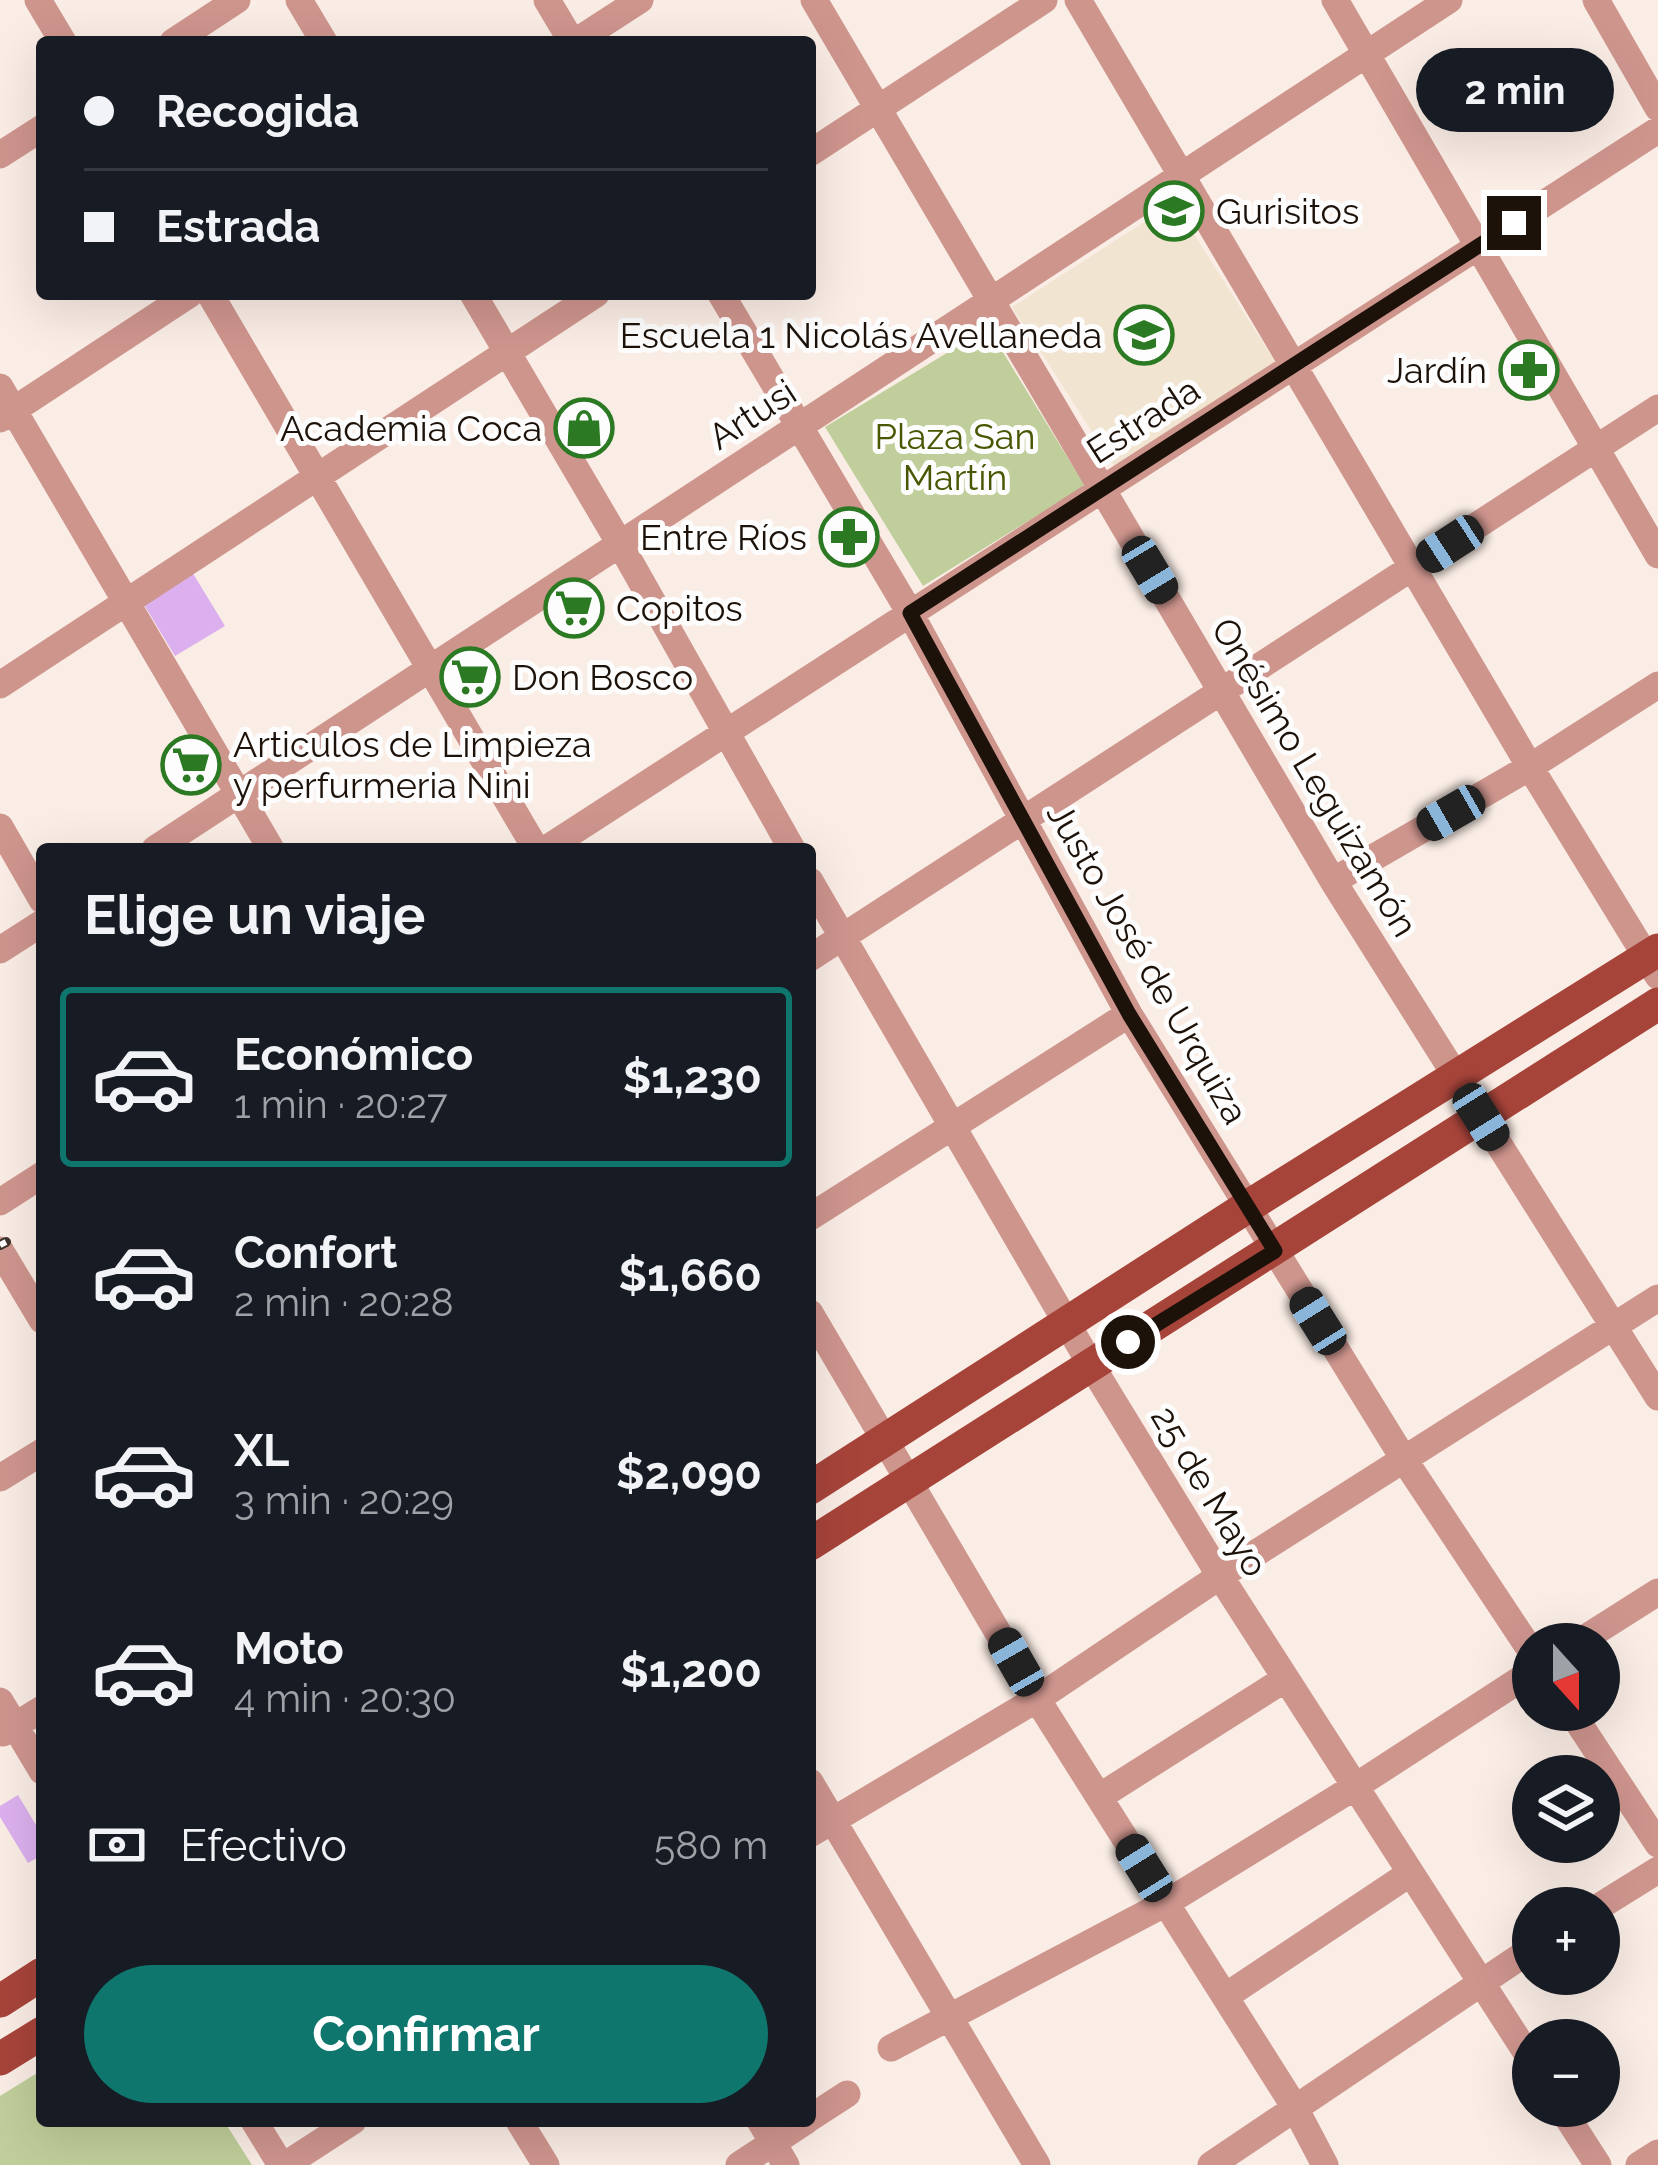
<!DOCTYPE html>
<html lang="es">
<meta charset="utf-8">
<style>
body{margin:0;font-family:Raleway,sans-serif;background:#20242c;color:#f1f3f6;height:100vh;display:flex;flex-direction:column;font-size:45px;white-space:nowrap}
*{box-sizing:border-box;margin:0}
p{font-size:39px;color:#9ea1a6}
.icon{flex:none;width:66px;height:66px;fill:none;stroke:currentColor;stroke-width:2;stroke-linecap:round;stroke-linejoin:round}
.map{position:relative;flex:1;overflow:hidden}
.panel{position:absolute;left:36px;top:843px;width:780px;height:1284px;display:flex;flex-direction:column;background:#171b24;border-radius:12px;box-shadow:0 12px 48px #0002}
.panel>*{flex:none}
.banner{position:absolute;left:36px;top:36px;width:780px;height:264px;border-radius:12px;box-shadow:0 12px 48px #0002;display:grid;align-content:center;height:264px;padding:0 48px;background:#171b24}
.needle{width:78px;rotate:159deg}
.tools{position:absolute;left:1512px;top:1623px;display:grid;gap:24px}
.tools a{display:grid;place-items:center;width:108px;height:108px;border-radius:50%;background:#171b24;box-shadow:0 12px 48px #0002;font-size:60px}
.end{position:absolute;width:54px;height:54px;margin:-27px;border:15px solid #1d120a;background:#fff;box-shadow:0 0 0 6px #fff}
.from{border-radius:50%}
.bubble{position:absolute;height:84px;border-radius:42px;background:#171b24;box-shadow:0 12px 48px #0002;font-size:39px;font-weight:700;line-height:84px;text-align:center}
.car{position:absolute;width:36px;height:72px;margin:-36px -18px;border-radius:15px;box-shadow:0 0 9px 3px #0007;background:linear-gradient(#222 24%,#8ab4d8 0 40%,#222 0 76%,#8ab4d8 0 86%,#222 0)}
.banner b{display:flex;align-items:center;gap:42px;height:114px;font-size:45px}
.banner b+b{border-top:3px solid #363941}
.banner i{width:30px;height:30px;background:#f1f3f6}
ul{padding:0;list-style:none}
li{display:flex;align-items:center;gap:36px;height:180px;margin:0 24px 18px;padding:0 24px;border:6px solid transparent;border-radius:12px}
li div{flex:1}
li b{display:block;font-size:45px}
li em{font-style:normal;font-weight:700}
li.active{border-color:#0f766e}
li>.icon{width:108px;height:108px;stroke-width:1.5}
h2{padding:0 48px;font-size:54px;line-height:144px}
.pay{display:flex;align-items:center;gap:30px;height:132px;padding:0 48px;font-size:45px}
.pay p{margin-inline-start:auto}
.action{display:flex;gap:24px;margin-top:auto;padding:24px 48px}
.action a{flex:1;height:138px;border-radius:72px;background:#0f766e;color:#fff;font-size:48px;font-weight:700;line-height:138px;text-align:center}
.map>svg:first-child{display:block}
.education{fill:#f1e4d0}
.green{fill:#bfce9a}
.building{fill:#dcb0ee}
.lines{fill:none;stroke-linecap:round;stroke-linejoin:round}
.minor{stroke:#ce958d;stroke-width:27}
.major{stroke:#a7443a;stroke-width:33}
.rail-casing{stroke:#3e332b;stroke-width:10}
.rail{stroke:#fdfdfd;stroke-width:6;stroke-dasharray:18;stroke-linecap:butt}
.route{stroke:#1d120a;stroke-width:15}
.labels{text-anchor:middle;stroke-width:10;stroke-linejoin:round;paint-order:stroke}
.poi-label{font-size:36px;fill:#1d120a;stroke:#fdfdfd;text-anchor:start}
.street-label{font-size:36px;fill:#1d120a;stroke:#fdfdfd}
.park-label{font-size:36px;fill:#485702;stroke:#fdfdfd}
</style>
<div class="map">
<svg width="1658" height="2165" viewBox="0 0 1658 2165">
<rect width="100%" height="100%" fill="#faede5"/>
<!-- education -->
<path class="education" d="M1174 203 1276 363 1114 466 1012 307Z"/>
<!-- green -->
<path class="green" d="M988 328 1085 486 923 586 825 427Z
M42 2070V2121H224L252 2165H0V2096Z"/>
<!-- building -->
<path class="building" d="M189 567 225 626 175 656 140 598Z
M18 1795 42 1835V1855L28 1863 0 1817V1806Z"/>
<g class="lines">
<!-- minor -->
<path class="minor" d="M38 0 63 42
M299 0 324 42
M547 0 572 42
M814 0 1333 881 1658 1397
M1078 0 1530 767 1658 976
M1335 0 1658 555
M1596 0 1658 108
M173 42 237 0
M575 42 640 0
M810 153 1044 0
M0 155 42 128
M210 294 536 849
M473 294 620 544 792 849
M721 294 910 613 1129 1014 1405 1461 1533 1654
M0 387 271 849
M0 419 190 294
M0 685 596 294
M0 827 42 900
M155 849 1449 0
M546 849 1658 130
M810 881 1091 1365 1220 1576 1533 2063
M1333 881 1530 767 1658 685
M0 950 42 923
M810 958 1658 408
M0 1202 42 1175
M810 1217 1129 1014
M0 1250 42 1320
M810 1313 1037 1699 1294 2106 1325 2165
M0 1478 42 1452
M1576 1644 1658 1592
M0 1701 42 1771
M1570 1710 1658 1844
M3 1733 42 1709
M810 1782 1037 2165
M1099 1797 1285 1679
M810 1834 1037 1699 1220 1576 1658 1298
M1597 1908 1658 1870
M1226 1996 1409 1874
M891 2048 1166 1903 1353 1788 1533 1671
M1560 2106 1598 2165
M810 2118 847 2094
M254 2121 281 2165
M519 2121 546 2165
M760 2121 786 2165
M285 2165 353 2121
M739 2165 806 2121
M1211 2165 1533 1948
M1639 2165 1658 2153"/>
<!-- major -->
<path class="major" d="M810 1488 1247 1207 1658 950
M810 1544 1658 1004
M0 2001 42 1974
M0 2059 42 2033"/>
<defs>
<path id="rail" d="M0 1245 6 1242"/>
</defs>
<!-- rail casing -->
<use href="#rail" class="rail-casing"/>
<!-- rail -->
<use href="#rail" class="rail"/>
</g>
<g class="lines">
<!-- route -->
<path class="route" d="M1128 1342 1275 1251 1129 1014 910 613 1514 223"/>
</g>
<!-- icons -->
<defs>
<symbol id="school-ring" viewBox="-11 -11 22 22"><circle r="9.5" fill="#fdfdfd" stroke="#2b7a23" stroke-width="1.5"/><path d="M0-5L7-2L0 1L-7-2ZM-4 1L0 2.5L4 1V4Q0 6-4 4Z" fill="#2b7a23"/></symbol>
<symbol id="pharmacy-ring" viewBox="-11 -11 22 22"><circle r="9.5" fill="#fdfdfd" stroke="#2b7a23" stroke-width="1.5"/><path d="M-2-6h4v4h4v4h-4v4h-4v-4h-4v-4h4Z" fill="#2b7a23"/></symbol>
<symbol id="shop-ring" viewBox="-11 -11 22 22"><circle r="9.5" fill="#fdfdfd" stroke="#2b7a23" stroke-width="1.5"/><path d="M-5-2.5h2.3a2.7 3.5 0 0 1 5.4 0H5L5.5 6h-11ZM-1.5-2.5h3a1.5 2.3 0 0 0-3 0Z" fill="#2b7a23"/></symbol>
<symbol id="supermarket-ring" viewBox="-11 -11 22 22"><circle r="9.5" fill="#fdfdfd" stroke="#2b7a23" stroke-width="1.5"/><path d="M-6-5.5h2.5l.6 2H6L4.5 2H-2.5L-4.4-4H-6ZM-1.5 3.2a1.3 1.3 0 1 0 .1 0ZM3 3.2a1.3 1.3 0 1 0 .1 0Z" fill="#2b7a23"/></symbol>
</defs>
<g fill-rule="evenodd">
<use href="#school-ring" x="1141" y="178" width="66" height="66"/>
<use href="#school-ring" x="1111" y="302" width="66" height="66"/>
<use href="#pharmacy-ring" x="1496" y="337" width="66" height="66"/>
<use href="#shop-ring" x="551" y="395" width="66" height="66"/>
<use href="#pharmacy-ring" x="816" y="504" width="66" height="66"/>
<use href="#supermarket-ring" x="541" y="575" width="66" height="66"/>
<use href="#supermarket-ring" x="437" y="644" width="66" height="66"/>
<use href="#supermarket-ring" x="158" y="732" width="66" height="66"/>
</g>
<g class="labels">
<!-- poi labels -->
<g class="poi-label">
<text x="1216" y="224">Gurisitos</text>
<text x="1102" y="348" text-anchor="end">Escuela 1 Nicolás Avellaneda</text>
<text x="1487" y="383" text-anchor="end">Jardín</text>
<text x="542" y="441" text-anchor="end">Academia Coca</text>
<text x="807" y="550" text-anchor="end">Entre Ríos</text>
<text x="616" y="621">Copitos</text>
<text x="512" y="690">Don Bosco</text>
<text x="233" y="757">Articulos de Limpieza<tspan x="233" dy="41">y perfurmeria Nini</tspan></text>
</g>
<!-- street labels -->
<g class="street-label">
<text transform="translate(752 414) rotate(-33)" y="13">Artusi</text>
<text transform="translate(1143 420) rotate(-33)" y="13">Estrada</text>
<text transform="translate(1315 777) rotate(59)" y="13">Onésimo Leguizamón</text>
<text transform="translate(1148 963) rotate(60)" y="13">Justo José de Urquiza</text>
<text transform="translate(1210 1491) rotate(59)" y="13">25 de Mayo</text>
</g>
<!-- park labels -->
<g class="park-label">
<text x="955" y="449">Plaza San<tspan x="955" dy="41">Martín</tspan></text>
</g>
</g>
</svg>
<div class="tools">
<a><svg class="needle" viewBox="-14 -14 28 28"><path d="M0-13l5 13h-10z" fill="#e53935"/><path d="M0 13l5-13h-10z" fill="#9ea1a6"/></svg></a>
<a><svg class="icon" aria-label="layers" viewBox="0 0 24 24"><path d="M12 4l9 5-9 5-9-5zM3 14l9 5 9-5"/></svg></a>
<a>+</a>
<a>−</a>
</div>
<i class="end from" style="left:1128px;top:1342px"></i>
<i class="end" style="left:1514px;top:223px"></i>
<div class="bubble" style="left:1416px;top:48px;width:198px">2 min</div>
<i class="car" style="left:1450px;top:544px;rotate:237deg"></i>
<i class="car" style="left:1150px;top:570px;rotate:149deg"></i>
<i class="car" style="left:1451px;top:813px;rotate:240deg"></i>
<i class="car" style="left:1481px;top:1117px;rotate:148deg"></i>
<i class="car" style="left:1318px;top:1321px;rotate:328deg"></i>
<i class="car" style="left:1016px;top:1662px;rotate:330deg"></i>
<i class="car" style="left:1144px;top:1868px;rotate:328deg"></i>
<div class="banner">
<b><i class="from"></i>Recogida</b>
<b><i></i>Estrada</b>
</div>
<section class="panel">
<h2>Elige un viaje</h2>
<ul>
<li class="active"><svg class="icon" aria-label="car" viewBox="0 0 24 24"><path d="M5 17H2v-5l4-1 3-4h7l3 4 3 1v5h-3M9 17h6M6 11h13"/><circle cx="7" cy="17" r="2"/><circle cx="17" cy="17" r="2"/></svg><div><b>Económico</b><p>1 min · 20:27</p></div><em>$1,230</em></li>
<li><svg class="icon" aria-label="car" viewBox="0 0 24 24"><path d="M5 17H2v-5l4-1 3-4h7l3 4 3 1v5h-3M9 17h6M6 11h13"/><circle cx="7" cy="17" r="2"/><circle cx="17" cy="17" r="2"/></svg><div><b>Confort</b><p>2 min · 20:28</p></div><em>$1,660</em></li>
<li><svg class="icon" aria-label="car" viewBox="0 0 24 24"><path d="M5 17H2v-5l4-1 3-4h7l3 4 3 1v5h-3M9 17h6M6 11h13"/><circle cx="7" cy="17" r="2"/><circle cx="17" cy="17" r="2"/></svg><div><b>XL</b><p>3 min · 20:29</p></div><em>$2,090</em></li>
<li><svg class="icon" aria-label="car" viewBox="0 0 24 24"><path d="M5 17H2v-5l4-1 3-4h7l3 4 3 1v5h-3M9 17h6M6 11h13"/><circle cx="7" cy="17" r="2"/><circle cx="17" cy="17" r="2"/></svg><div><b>Moto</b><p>4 min · 20:30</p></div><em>$1,200</em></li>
</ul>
<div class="pay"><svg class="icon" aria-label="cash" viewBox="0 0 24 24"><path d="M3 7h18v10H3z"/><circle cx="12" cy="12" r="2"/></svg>Efectivo<p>580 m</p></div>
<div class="action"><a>Confirmar</a></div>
</section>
</div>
